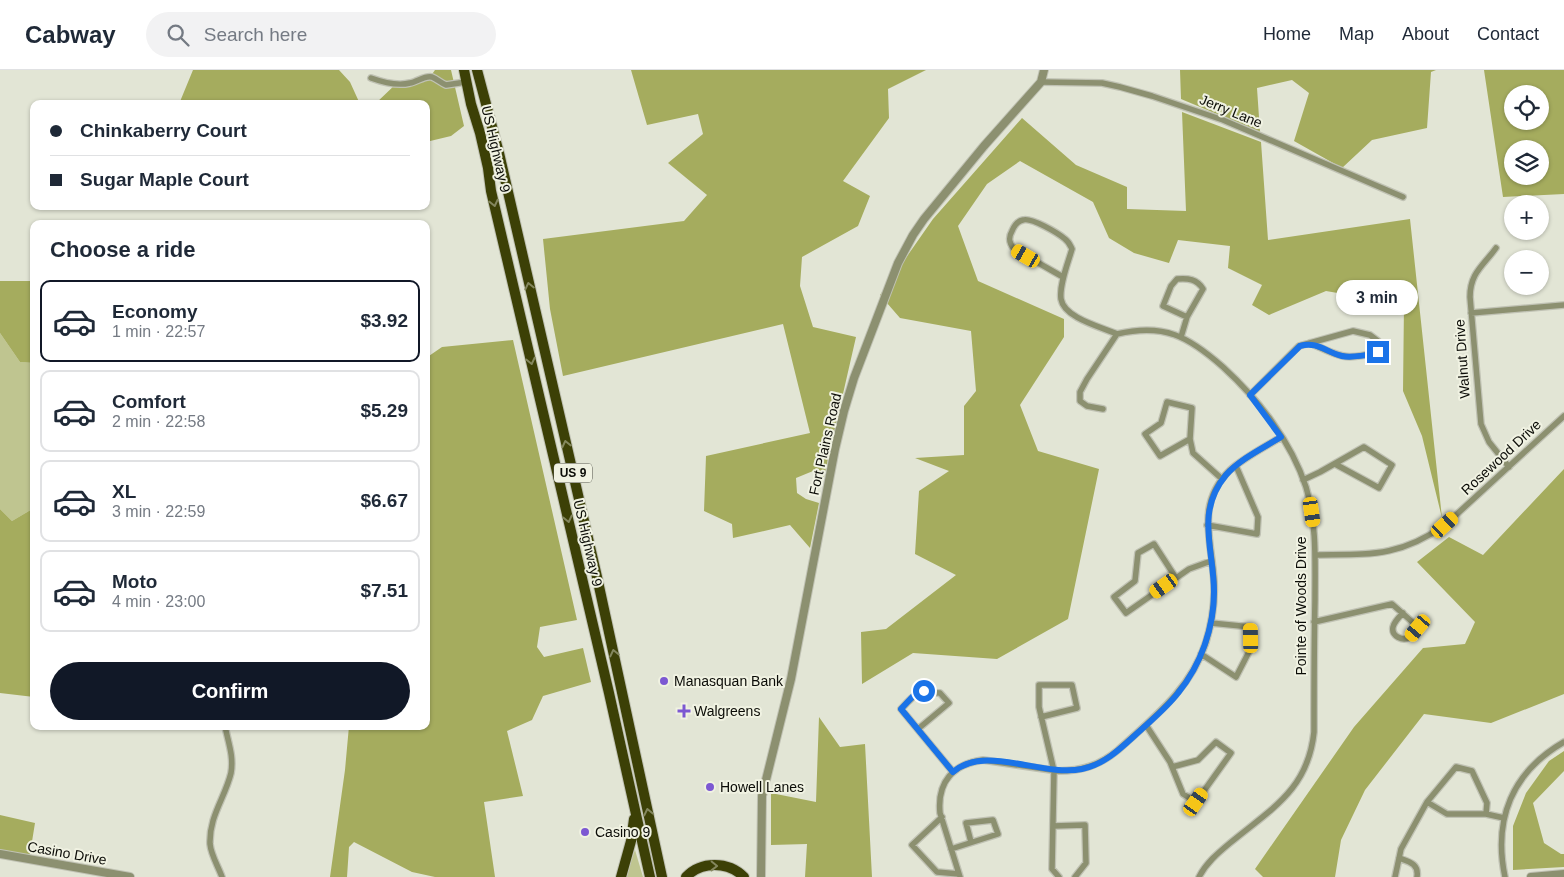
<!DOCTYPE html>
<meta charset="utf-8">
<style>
body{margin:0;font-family:Helvetica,sans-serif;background:#f2f2f3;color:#1f2937;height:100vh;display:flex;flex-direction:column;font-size:19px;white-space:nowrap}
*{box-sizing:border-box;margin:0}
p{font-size:16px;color:#747a83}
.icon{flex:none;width:28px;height:28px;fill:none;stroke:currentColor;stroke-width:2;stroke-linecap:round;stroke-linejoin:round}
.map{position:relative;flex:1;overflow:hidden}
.side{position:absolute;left:30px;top:150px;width:400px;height:510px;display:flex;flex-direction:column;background:#fff;border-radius:10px;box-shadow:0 1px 4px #0004}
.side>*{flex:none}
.guide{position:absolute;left:30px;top:30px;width:400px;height:110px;border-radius:10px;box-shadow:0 1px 4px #0004;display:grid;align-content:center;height:110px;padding:0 20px;background:#fff}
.controls{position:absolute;left:1504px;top:15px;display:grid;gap:10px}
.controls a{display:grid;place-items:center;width:45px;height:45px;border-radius:50%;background:#fff;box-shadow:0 1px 4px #0004;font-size:25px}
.end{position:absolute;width:22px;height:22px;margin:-11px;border:6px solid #1a73e8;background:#fff;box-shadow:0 0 0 2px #fff}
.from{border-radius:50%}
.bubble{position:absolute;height:35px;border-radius:18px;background:#fff;box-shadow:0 1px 4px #0004;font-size:16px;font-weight:700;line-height:35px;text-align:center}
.car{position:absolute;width:15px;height:30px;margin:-15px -8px;border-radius:6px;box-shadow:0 0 4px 1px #0007;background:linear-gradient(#f5c518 24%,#345 0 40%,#f5c518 0 76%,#345 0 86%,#f5c518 0)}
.guide b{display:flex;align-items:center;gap:18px;height:48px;font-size:19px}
.guide b+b{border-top:1px solid #e0e1e3}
.guide i{width:12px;height:12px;background:#1f2937}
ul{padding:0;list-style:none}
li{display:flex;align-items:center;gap:15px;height:82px;margin:0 10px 8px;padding:0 10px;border:2px solid #e0e1e3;border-radius:10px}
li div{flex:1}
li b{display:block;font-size:19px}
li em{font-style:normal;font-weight:700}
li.selected{border-color:#111827}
li>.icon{width:45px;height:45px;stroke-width:1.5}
h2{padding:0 20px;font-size:22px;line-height:60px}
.action{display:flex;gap:10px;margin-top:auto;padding:10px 20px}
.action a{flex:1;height:58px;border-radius:30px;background:#111827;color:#fff;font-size:20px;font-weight:700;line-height:58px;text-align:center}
header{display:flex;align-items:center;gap:30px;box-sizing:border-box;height:70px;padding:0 25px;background:#fff;border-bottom:1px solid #e0e1e3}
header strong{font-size:24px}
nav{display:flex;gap:28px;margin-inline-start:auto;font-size:18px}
.search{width:350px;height:45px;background:#f2f2f3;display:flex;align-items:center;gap:12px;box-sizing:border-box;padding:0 18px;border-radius:28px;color:#747a83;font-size:19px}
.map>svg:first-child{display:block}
.green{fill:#bfc590}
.forest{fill:#a5ac5e;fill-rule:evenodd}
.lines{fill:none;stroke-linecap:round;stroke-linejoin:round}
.minor-casing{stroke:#c0c2b4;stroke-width:8}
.tertiary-casing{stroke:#c0c2b4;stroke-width:10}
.trunk-casing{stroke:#c0c2b4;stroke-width:12}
.minor{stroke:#8c9070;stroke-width:5.5}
.tertiary{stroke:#8c9070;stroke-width:8}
.trunk{stroke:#3c4006;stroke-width:10}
.oneway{stroke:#84875e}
.route{stroke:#1a73e8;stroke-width:6}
.poi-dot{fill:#7c58d2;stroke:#f0f2e2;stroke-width:2}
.labels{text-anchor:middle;stroke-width:4;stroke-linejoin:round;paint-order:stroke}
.shield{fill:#f0f2e2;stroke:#505149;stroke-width:1}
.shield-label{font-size:12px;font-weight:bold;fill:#0b0c07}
.street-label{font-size:14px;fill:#0b0c07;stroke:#f0f2e2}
.poi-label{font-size:14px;fill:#0b0c07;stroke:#f0f2e2;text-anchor:start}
</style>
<header>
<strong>Cabway</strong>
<div class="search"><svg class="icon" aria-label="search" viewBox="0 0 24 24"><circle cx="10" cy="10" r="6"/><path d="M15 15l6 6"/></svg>Search here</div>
<nav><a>Home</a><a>Map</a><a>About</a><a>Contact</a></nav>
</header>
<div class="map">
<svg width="1564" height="807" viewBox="0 0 1564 807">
<rect width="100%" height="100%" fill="#e2e5d5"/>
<!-- green -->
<path class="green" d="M0 263 20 292 34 293V438L12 451 0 439Z
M635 780 643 807H625Z"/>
<!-- forest -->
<path class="forest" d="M193 0H339L350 12 360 34H179Z
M435 0H451L464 56 451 66 426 72V34H375L398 12 430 7Z
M631 0H926L888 19 889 48 843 111 870 126 858 156 802 187 800 216 813 257 856 267 823 411 813 401 796 408 797 423 806 429 819 433 810 478 790 455 733 468 732 454 704 441 706 386 810 363 783 254 563 306 550 239 543 169 684 151 707 125 668 93 703 64 698 44 647 55Z
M1180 0H1436L1431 2 1427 58 1372 70 1342 98 1294 71 1309 23 1292 10 1257 18 1260 62 1181 29Z
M1484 0H1564V124L1503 127ZM1512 24H1540V51H1512ZM1512 79H1540V106H1512Z
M1182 42 1261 72 1268 170 1410 149 1442 448 1422 366 1403 321 1404 234 1359 215 1355 226 1326 221 1269 245 1252 235 1262 215 1228 198 1230 176 1178 170 1169 193 1134 183 1109 168 1093 132 1020 91 987 114 958 156 978 211 1064 249V267L1020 335 1038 381 1099 399 1068 549 997 589 913 583 862 614 861 562 886 559 956 505 915 484 919 421 949 401 915 388 964 385V336L976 321 971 261 900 248 880 225 933 149 1022 48 1076 95 1127 117V139L1186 141Z
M0 211H34V293L20 292 0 263Z
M513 270 577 550 540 557 537 577 544 587 583 578 591 612 543 626 532 650 507 661 523 726 484 732 495 807H435L412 802 354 772 349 777 347 807H330L345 700 349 656H426V511L429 510 426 500V288L442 277Z
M1564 399V624L1491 653 1424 644 1365 720 1341 770 1335 807H1263L1255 799 1354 657 1423 578 1465 574 1475 552 1417 492 1449 467 1483 485Z
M34 438V627L0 623V439L12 451Z
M819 647 840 677 865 674 872 807H805L807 774 771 775V723L816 732Z
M1564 681V701L1533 733 1544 773 1561 784H1564V797L1513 800V756L1526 723 1549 691Z
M0 745 35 753 29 790 0 784Z"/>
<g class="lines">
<defs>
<path id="minor" d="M371 8C382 12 398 16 410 13 417 12 425 5 432 7 437 9 441 13 446 15L466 12
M1041 12 1102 13 1120 17 1152 26 1223 50 1403 127
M1496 178C1483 196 1470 203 1470 227L1481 354 1489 372 1509 397
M1063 207 1014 179C1009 173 1008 168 1012 161 1014 156 1017 151 1023 150 1031 147 1058 163 1065 169 1069 172 1070 175 1072 179 1068 193 1059 215 1061 229 1064 248 1101 257 1117 264
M1471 243 1564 235
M1181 267 1187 247 1203 219C1197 209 1188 208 1177 209L1171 216 1163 236 1187 247
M1250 325 1299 276 1353 261 1370 265 1378 271 1380 278C1375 285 1352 288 1343 286 1332 284 1320 277 1310 273
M1103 339 1087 336 1080 331V322L1087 309 1117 264C1164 253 1188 266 1223 297 1258 329 1291 371 1306 417 1317 454 1315 492 1315 530 1314 574 1314 618 1314 662 1308 720 1271 739 1230 773 1218 783 1206 793 1199 807
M1190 369 1160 386 1145 364 1161 353 1167 332 1192 338 1190 369 1193 383 1222 409
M1303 410 1320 402 1364 377 1392 395 1379 418 1335 394
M1207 455 1257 464 1258 447 1236 396
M1315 485C1368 484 1398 488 1445 455L1564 346
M1176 508 1154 474 1138 483 1135 511 1114 527 1126 543 1189 499 1211 491
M1314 552 1392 534 1418 557C1416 560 1413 565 1410 567 1403 572 1391 566 1393 557 1394 552 1399 547 1403 543
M1201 584 1236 607 1251 578V557L1211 553
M1041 647 1077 638 1072 615H1039V637L1054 701 1052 799 1059 807
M1146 655 1170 692 1172 697 1183 724 1196 732 1231 683 1216 672 1198 690 1172 697
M918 659 949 633 940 623C917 621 917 622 901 639L953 702
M1486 744 1487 733 1472 701 1456 697 1427 732 1447 744H1486L1504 748
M942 747 912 775 937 802 959 804
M1053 756 1085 755 1086 793 1075 807
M951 779 998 764 993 750 966 753 971 772
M1399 788C1410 792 1419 794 1417 807
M222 807C218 796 211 785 210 774 209 746 225 728 231 703 234 686 228 672 225 656
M960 807 940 743C937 712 953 694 983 690L1058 701C1082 701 1100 695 1118 680 1153 648 1191 619 1206 572 1212 552 1215 532 1214 512 1212 470 1195 434 1230 400 1245 387 1265 377 1281 367
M1395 807 1401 779 1427 732
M1505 807C1493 749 1512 702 1564 672"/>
<path id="tertiary" d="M0 784 130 807
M761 807 762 726 791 609 835 379 844 341 854 308 898 193 913 165 924 149 984 76 1041 12 1044 0
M1531 807 1564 804"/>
<path id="trunk" d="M464 0 471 34 480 63 488 98 491 121 609 623 650 807
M477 0 499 83 597 507 662 807
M621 807 631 771 634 749
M686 807C701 791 728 791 744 807"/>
</defs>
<!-- minor casing -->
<use href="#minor" class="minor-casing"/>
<!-- tertiary casing -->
<use href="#tertiary" class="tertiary-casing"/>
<!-- trunk casing -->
<use href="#trunk" class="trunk-casing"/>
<!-- minor -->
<use href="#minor" class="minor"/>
<!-- tertiary -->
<use href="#tertiary" class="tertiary"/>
<!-- trunk -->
<use href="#trunk" class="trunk"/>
</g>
<!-- one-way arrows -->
<defs><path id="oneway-chevron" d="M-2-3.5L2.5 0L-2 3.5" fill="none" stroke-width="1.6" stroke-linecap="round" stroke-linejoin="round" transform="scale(1.25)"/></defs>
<g class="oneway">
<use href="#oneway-chevron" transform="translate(494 133) rotate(77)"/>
<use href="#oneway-chevron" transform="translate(529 216) rotate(-103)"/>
<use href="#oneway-chevron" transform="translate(531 291) rotate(77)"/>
<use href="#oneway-chevron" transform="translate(566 374) rotate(-103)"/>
<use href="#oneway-chevron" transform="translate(568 449) rotate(77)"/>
<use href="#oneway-chevron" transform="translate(614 583) rotate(-103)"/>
<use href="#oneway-chevron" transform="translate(648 742) rotate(-102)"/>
<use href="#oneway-chevron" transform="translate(714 796) rotate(1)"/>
</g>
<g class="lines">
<!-- route -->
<path class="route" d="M924 621 915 624 901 639 953 702C985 674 1041 707 1082 699 1107 694 1125 674 1143 658 1155 647 1168 636 1178 623 1201 595 1214 557 1214 522 1214 480 1195 442 1226 405 1240 389 1263 378 1281 367L1250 325 1300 276C1317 271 1326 282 1342 286 1350 288 1371 285 1378 282"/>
</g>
<!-- markers -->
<g class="poi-dot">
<circle cx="664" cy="611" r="5"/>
<path d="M681.5 633.5h5v5h5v5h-5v5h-5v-5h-5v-5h5z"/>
<circle cx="710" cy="717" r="5"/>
<circle cx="585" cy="762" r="5"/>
</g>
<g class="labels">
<!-- shield labels -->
<rect class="shield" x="554" y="393.5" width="38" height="19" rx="4"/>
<g class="shield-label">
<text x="573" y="407">US 9</text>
</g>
<!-- street labels -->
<g class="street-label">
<text transform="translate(1231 41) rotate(22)" y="5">Jerry Lane</text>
<text transform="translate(496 79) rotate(77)" y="5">US Highway 9</text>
<text transform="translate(1462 289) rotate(-94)" y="5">Walnut Drive</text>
<text transform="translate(825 374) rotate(-77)" y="5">Fort Plains Road</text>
<text transform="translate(1501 387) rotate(-43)" y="5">Rosewood Drive</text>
<text transform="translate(588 473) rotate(77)" y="5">US Highway 9</text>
<text transform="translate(1301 536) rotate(-90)" y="5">Pointe of Woods Drive</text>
<text transform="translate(67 783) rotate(10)" y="5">Casino Drive</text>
</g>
<!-- poi labels -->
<g class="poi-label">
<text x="674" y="616">Manasquan Bank</text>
<text x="694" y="646">Walgreens</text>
<text x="720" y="722">Howell Lanes</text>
<text x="595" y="767">Casino 9</text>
</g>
</g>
</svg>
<div class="controls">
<a><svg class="icon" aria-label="locate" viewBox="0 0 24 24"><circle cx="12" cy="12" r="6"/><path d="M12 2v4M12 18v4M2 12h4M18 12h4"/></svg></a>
<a><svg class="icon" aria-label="layers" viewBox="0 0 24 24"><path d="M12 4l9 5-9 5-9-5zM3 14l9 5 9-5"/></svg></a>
<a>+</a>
<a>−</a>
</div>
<i class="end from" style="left:924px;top:621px"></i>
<i class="end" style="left:1378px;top:282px"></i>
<div class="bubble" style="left:1336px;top:210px;width:82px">3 min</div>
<i class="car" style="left:1026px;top:186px;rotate:300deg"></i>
<i class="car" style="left:1312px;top:442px;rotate:172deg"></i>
<i class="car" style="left:1445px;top:455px;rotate:48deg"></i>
<i class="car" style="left:1164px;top:516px;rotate:235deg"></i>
<i class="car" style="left:1418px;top:558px;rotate:220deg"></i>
<i class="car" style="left:1251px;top:568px;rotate:359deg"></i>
<i class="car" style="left:1196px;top:732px;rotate:35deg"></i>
<div class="guide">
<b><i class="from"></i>Chinkaberry Court</b>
<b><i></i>Sugar Maple Court</b>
</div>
<section class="side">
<h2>Choose a ride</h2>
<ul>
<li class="selected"><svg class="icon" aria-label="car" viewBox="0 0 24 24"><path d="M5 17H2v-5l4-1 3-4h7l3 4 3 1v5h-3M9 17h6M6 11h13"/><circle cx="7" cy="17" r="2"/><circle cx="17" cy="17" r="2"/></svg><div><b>Economy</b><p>1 min · 22:57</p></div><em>$3.92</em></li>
<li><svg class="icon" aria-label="car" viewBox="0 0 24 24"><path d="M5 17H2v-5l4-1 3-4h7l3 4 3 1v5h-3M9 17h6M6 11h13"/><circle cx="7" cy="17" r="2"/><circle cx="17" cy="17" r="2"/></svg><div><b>Comfort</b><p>2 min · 22:58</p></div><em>$5.29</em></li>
<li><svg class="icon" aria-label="car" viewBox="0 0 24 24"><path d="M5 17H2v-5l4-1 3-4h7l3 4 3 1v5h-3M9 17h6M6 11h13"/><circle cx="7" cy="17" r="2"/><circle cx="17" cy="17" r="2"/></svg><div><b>XL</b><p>3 min · 22:59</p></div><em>$6.67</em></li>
<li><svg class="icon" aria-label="car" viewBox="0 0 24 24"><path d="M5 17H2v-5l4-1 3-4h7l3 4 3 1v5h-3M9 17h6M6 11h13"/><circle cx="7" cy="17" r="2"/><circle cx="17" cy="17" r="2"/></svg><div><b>Moto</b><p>4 min · 23:00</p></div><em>$7.51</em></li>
</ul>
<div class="action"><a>Confirm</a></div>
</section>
</div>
